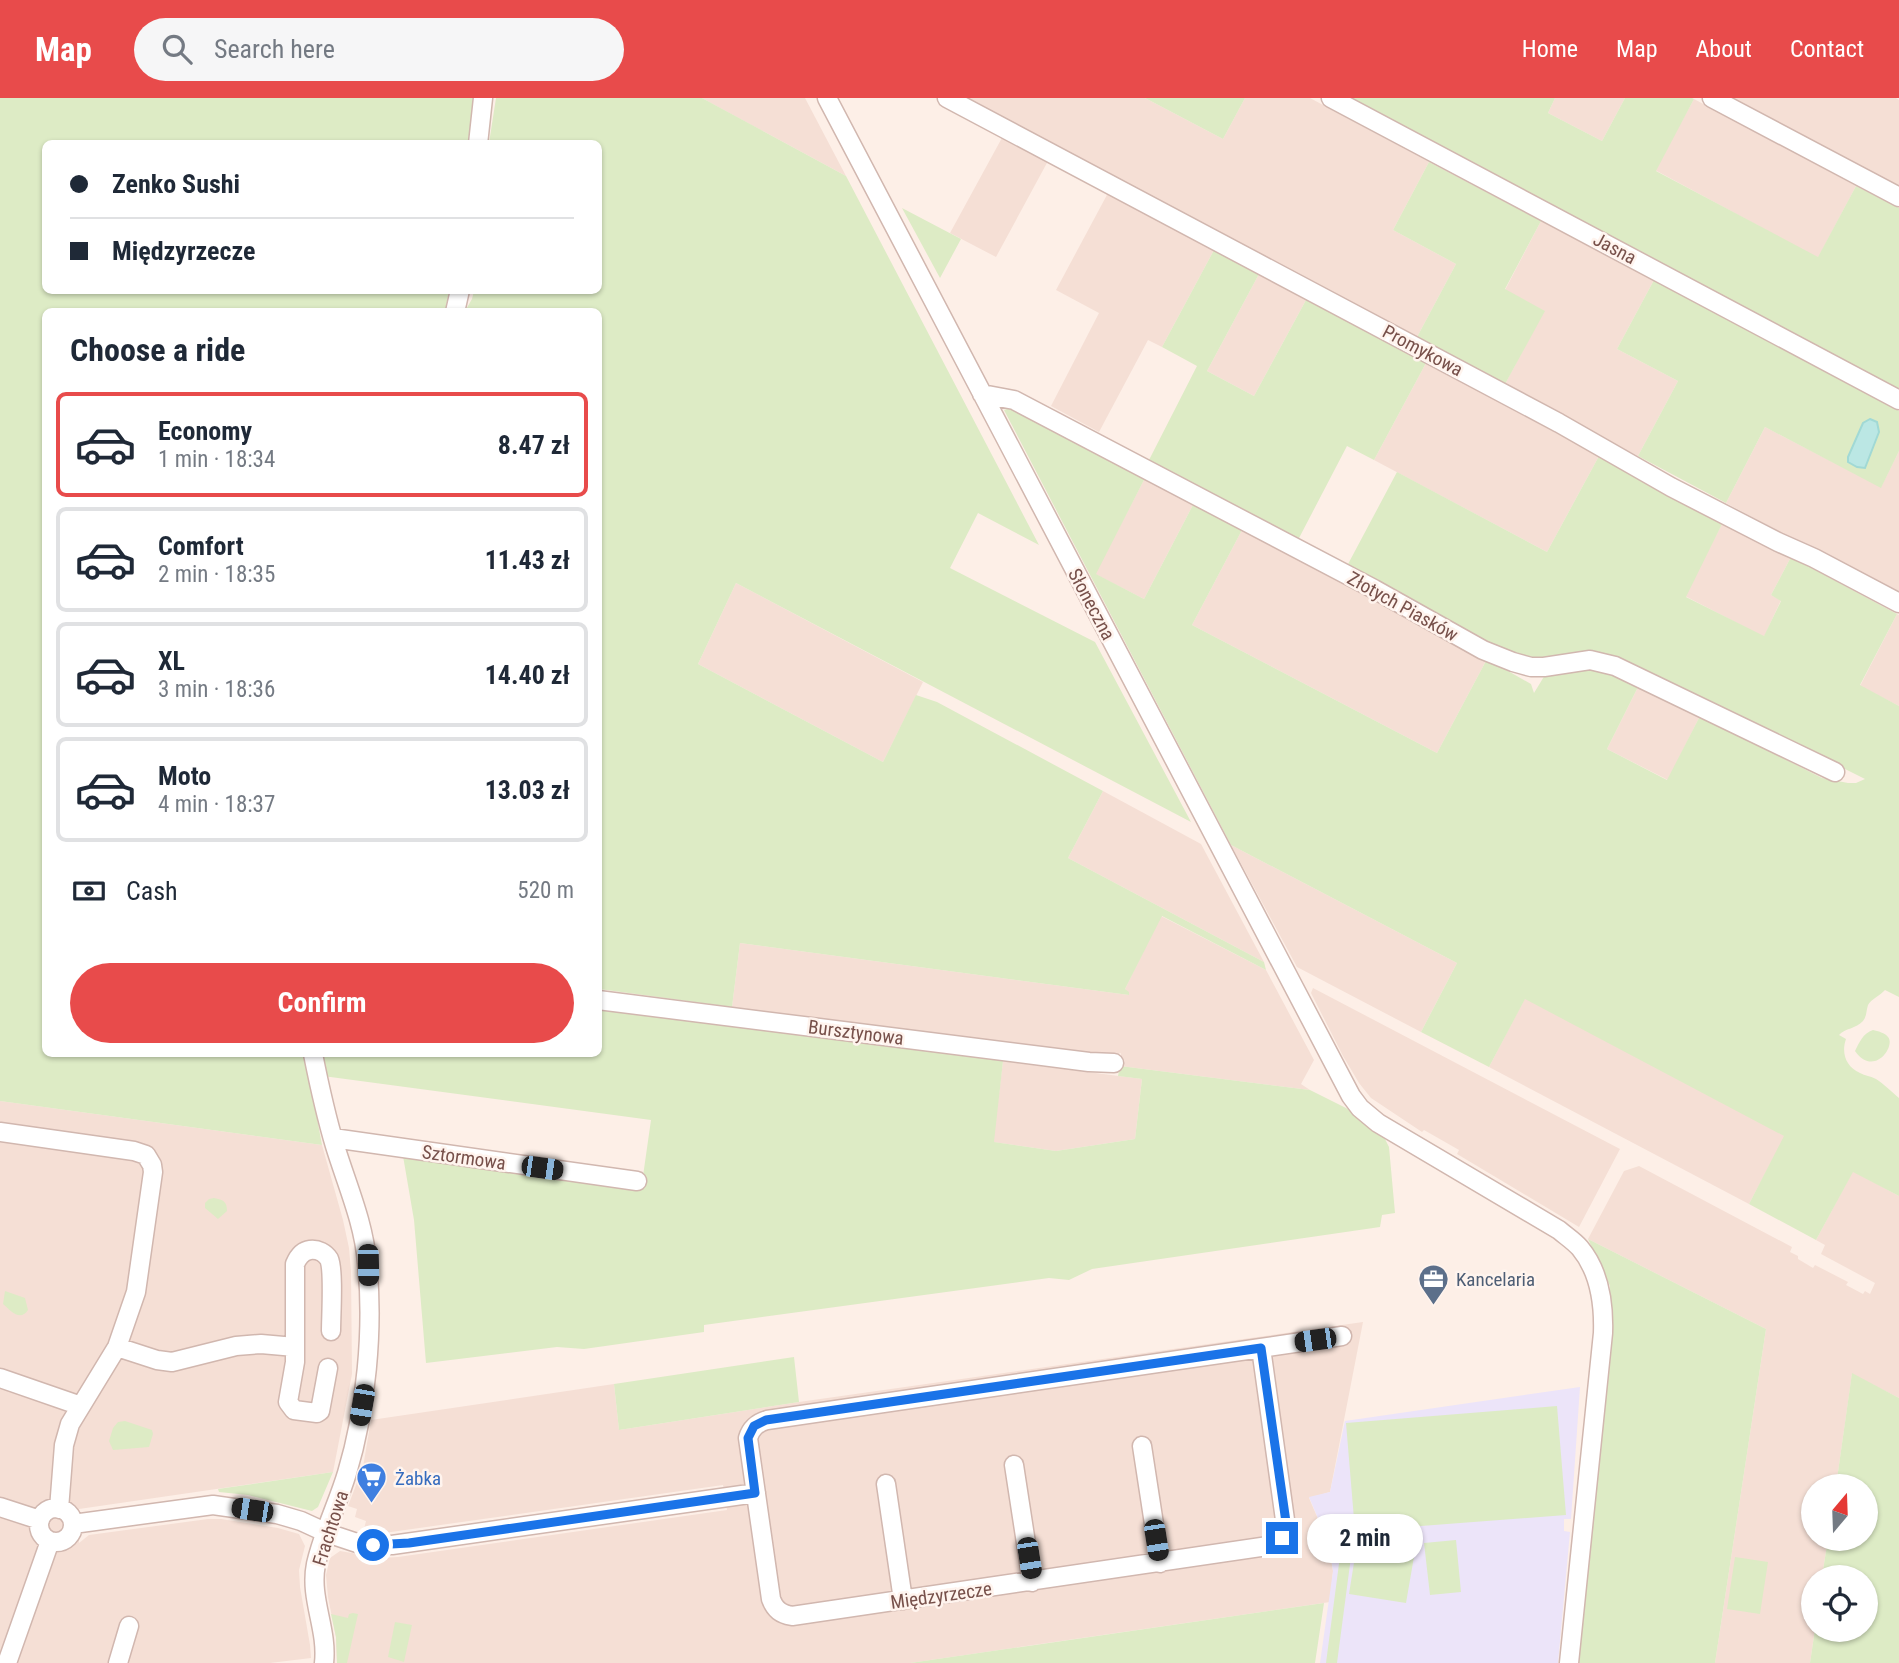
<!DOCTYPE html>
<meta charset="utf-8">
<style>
body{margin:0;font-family:"Roboto Condensed",sans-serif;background:#f6f6f7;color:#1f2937;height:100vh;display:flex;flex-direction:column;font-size:26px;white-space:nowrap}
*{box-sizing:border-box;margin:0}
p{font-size:23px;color:#747a83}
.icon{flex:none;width:38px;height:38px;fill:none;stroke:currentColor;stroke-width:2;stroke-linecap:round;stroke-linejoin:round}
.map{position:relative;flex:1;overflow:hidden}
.details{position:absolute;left:42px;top:210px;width:560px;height:749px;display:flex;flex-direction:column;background:#fff;border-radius:10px;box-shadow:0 2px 5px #0004}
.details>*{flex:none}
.guide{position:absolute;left:42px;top:42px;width:560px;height:154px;border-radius:10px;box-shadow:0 2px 5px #0004;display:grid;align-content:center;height:154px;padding:0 28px;background:#fff}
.needle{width:46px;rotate:19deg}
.tools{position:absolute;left:1801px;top:1376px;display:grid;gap:14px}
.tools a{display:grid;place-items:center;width:77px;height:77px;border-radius:50%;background:#fff;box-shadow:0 2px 5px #0004;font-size:35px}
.end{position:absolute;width:32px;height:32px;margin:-16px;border:9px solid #1a73e8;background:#fff;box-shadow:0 0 0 4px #fff}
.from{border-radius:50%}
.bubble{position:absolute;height:49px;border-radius:24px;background:#fff;box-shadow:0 2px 5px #0004;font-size:23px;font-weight:700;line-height:49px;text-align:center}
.car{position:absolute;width:21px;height:42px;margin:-21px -10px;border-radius:9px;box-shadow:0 0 5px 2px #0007;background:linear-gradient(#222 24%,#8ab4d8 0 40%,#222 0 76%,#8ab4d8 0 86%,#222 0)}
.guide b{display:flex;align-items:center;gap:24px;height:66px;font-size:26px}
.guide b+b{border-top:2px solid #e0e1e3}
.guide i{width:18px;height:18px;background:#1f2937}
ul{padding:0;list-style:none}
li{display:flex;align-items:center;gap:21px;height:105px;margin:0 14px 10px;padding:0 14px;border:4px solid #e0e1e3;border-radius:10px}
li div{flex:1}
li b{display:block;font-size:26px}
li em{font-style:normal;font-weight:700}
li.current{border-color:#e84b4b}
li>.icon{width:63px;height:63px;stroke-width:1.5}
h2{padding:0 28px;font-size:32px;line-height:84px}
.pay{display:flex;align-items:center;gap:18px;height:77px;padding:0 28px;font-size:26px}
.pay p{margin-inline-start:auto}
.cta{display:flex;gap:14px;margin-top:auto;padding:14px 28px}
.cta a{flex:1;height:80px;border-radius:42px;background:#e84b4b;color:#fff;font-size:28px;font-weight:700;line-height:80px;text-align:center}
header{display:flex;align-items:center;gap:42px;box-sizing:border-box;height:98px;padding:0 35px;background:#e84b4b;color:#fff}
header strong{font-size:33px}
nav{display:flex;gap:38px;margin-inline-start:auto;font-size:24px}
.search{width:490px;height:63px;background:#f6f6f7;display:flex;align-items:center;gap:18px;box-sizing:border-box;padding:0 24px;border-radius:38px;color:#747a83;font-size:26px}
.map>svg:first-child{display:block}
.residential{fill:#f5dfd5}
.education{fill:#ece4f9}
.green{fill:#ddebc5}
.water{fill:#bbe7e4;stroke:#a1d9d5;stroke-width:2}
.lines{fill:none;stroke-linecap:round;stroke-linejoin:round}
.minor-casing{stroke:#d1b7af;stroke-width:21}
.minor{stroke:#fff;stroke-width:18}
.route{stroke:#1a73e8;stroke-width:9}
.labels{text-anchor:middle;stroke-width:5;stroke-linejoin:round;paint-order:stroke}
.street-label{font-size:19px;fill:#77504a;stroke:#fff4ee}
.service-label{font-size:19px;fill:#4e5e75;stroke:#fff4ee;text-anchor:start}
.shop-label{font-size:19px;fill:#366cbe;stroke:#fff4ee;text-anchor:start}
</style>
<header>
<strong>Map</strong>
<div class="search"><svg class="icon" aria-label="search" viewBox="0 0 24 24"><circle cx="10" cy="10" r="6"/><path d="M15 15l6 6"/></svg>Search here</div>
<nav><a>Home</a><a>Map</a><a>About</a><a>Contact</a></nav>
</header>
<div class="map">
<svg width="1899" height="1565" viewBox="0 0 1899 1565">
<rect width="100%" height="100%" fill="#fdefe7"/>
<!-- residential -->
<path class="residential" d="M702 0H805L846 78 711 5Z
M967 0H1145L1223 41 1245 0H1310L1429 64 1393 132 1456 166 1416 241Z
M1555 0H1625L1602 43 1548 15Z
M1728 0H1896L1899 2V90Z
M1694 1 1856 88 1818 160 1655 72Z
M1003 38 1048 63 996 159 950 135Z
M1108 95 1214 152 1162 249 1148 242 1099 334 1051 308 1099 215 1056 192Z
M1541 123 1654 182 1617 251 1678 283 1638 358 1504 288 1544 213 1505 192Z
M1259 176 1306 202 1254 298 1207 273Z
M1426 265 1599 358 1547 454 1374 362Z
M1765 329 1881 389 1899 353V497L1726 405Z
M1145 380 1194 405 1144 501 1095 476Z
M1723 424 1791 459 1771 497 1781 502 1764 539 1685 498Z
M1242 432 1487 561 1437 655 1192 527Z
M736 485 923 584 883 664 698 566Z
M1897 516 1899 517V608L1860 588Z
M1639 587 1700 618 1668 682 1607 651Z
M1103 693 1201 746 1264 864 1068 760Z
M1231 747 1457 865 1421 934 1297 869Z
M1161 818 1266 872 1314 962 1301 986 1310 992 1120 968 1121 955 1112 958 732 909 740 845 1129 897 1125 891Z
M1313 890 1620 1051 1579 1129 1457 1056 1459 1052 1424 1032 1422 1034 1371 1000 1359 985 1343 958 1311 895Z
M1525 900 1785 1038 1749 1106 1489 969Z
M1003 963 1142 981 1135 1041 1056 1053 993 1044Z
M0 1003 322 1047 343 1122 349 1150 351 1173 352 1276 333 1374 79 1411V1445L89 1437 208 1421H221L278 1430 299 1436 305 1448 299 1472 300 1489 310 1547 311 1560 270 1565H0Z
M1639 1068 1792 1149 1790 1154 1798 1158V1161L1813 1170 1815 1167 1848 1184 1846 1187 1863 1196 1865 1193 1870 1196 1875 1185 1821 1156 1825 1147 1816 1142 1853 1073 1899 1098V1300L1852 1276 1836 1388H1813V1440H1828L1822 1479H1813V1531H1815L1810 1565H1715L1766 1231 1588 1141 1624 1073Z
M1363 1224 1330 1394 1309 1400 1328 1444 1333 1473 1330 1504 910 1565H337L336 1539 328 1499 326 1477 330 1460 340 1453 381 1460 398 1459 727 1412 723 1387 384 1435 364 1431 366 1423 355 1419 357 1411 348 1408 363 1369 371 1322 614 1286 619 1332 799 1304Z"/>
<!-- education -->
<path class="education" d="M1580 1289 1571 1421H1564V1433L1570 1434 1558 1565H1320L1333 1473 1328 1444 1309 1399 1330 1394 1345 1323Z"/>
<!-- green -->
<path class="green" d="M0 0H478L471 45 46 46V192L449 193 445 213 46 214V956H305L322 1047 0 1003Z
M496 0H702L846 78 1039 447 978 415 950 470 1095 544 1191 724 736 485 698 566 883 664 916 597 937 604 1103 693 1068 760 1264 864 1266 872 1162 818 1125 891 1129 894V897L740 845 732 909 599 891 598 214 465 213 472 201 474 193 598 192V46L489 45Z
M1145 0H1245L1223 41Z
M1351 0H1555L1548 15 1602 43 1625 0H1692L1694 1 1656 73 1818 159 1856 88 1899 110V294L1350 3Z
M1429 64 1541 123 1505 191 1545 213 1504 288 1416 241 1456 166 1393 132Z
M902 110 961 141 940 180Z
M1214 152 1259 176 1207 273 1254 298 1306 202 1426 265 1374 362 1347 348 1298 442 1149 362 1197 268 1162 249Z
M1654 182 1899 313V353L1881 390 1765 329 1726 405 1638 358 1678 283 1617 251Z
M1013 309 1145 380 1096 476 1144 501 1194 405 1242 432 1192 527 1437 655 1487 561 1531 586 1534 595 1548 572 1603 569 1639 587 1607 651 1667 682 1700 618 1822 680 1848 685H1856L1865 681 1711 604 1597 553 1583 558 1528 564 1512 558 1347 468 1397 374 1547 454 1599 358 1723 424 1686 499 1764 538 1781 503 1771 497 1791 459 1897 516 1860 587 1899 608V899L1885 892C1880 898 1871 901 1868 907 1866 913 1867 918 1863 923 1856 931 1845 930 1839 937L1846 941C1841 955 1846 969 1860 975 1865 978 1871 978 1876 981 1884 986 1892 994 1899 1000V1098L1853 1074 1816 1142 1749 1106 1784 1038 1525 901 1489 969 1421 934 1457 865 1231 747 1004 312Z
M599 912 1003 963 994 1044 1056 1053 1135 1041 1142 981 1118 978 1120 968 1310 992 1346 1010 1362 1020 1383 1037 1389 1049 1395 1115 1382 1117 1380 1129 1092 1171 1069 1182 1049 1180 704 1227V1234L584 1251 557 1249 426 1265 414 1122 403 1058 641 1092 651 1022 323 978 320 956H598Z
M1873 932C1878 933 1885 935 1888 939 1896 948 1874 980 1855 953 1859 945 1863 935 1873 932Z
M214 1100C223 1102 227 1103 227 1113L218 1121 205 1110V1105L209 1101Z
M1588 1141 1766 1231 1715 1565H1579L1585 1472 1610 1223V1188Z
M5 1193 25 1200 28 1212C20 1224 11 1213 3 1206Z
M794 1259 799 1304 619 1332 614 1286Z
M1852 1275 1899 1300V1565H1810L1815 1531H1866V1479H1822L1828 1440H1866V1388H1836Z
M1557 1308 1566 1417 1355 1433 1346 1325Z
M125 1323 152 1332 153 1336 149 1349 113 1352 109 1343 113 1330 118 1324Z
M333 1374 318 1409 312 1413 248 1397 219 1394 218 1391Z
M1343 1435 1354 1436 1337 1565H1326Z
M1456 1442 1461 1494 1430 1497 1424 1445Z
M1356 1452 1415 1453 1406 1505 1349 1496Z
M1735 1459 1768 1464 1760 1516 1727 1511Z
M1324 1505 1315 1565H910Z
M353 1515 358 1516 347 1565H337L336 1539 331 1516 348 1520 349 1516Z
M395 1524 412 1527 404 1564 388 1559Z"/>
<!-- water -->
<path class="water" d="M1870 321 1877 324 1879 334 1865 370 1857 369 1848 364V359L1863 325Z"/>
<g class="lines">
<defs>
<path id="minor" d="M827 0 1351 998 1360 1010 1378 1025 1559 1132C1566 1138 1574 1143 1580 1150 1600 1174 1604 1205 1603 1235L1569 1565
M947 0 1559 325 1671 389 1778 444 1814 460 1899 505
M1331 0 1899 302
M1712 0 1899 99
M478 46 483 0
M455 214 460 192
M982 296 1014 302 1374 491 1483 552 1513 564 1531 569H1544L1590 562 1615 568 1835 674
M598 902 1089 964 1114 965
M313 956C319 986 326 1018 335 1048 347 1087 364 1125 367 1165 374 1231 366 1312 347 1375 338 1405 323 1435 316 1466 309 1500 328 1531 324 1565
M0 1034 134 1053 146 1057 152 1067 153 1074 136 1194 117 1249 70 1326 64 1347 59 1411
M333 1040 637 1083
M117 1249 157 1262 172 1264 236 1248 261 1246 295 1249
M1261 1250 1286 1429 1282 1440 1274 1447 792 1518C781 1516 775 1512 771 1501L748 1340C751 1330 757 1325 767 1322L1261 1250 1342 1238
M328 1270 320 1313 317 1315 294 1312 288 1304 295 1264V1166C298 1159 302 1153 310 1152 318 1151 325 1155 329 1161 334 1172 331 1219 331 1233
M0 1280 81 1308
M1142 1348 1160 1465
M1014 1367 1032 1484
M886 1386 903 1502
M0 1409 40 1422
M39 1427a17 17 0 1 1 34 0a17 17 0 1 1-34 0Z
M73 1426 213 1407 277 1416 301 1423 327 1435 357 1445 373 1447H392L756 1395
M7 1565 50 1443
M118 1565 129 1528"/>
</defs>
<!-- minor casing -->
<use href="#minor" class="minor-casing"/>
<!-- minor -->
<use href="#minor" class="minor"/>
</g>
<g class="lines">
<!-- route -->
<path class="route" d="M373 1447 409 1445 755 1395 748 1340 754 1328 766 1322 1261 1250 1286 1424V1429L1282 1440"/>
</g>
<!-- icons -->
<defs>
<symbol id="office-pin" viewBox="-11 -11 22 30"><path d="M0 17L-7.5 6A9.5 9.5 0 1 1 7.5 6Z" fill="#5c6f8a" stroke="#fff4ee"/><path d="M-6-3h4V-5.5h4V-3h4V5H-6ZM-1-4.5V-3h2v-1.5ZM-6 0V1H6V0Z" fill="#fff"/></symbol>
<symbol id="supermarket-pin" viewBox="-11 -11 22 30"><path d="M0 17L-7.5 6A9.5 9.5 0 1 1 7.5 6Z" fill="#3f7fe0" stroke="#fff4ee"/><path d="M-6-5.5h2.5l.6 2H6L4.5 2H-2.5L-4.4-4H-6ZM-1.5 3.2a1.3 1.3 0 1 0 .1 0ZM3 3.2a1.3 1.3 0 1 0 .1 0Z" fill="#fff"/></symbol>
</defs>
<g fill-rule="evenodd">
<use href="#office-pin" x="1416" y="1164" width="35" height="47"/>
<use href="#supermarket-pin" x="354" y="1362" width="35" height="47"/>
</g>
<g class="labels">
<!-- street labels -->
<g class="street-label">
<text transform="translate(1615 150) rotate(28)" y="7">Jasna</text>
<text transform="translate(1423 252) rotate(28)" y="7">Promykowa</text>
<text transform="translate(1092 506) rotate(62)" y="7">Słoneczna</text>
<text transform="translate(1403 508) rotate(29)" y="7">Złotych Piasków</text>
<text transform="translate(856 934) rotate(7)" y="7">Bursztynowa</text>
<text transform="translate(464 1059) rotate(8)" y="7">Sztormowa</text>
<text transform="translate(330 1430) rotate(-72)" y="7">Frachtowa</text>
<text transform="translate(941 1497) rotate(-8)" y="7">Międzyrzecze</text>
</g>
<!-- service labels -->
<g class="service-label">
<text x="1456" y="1188">Kancelaria</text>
</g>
<!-- shop labels -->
<g class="shop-label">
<text x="395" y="1387">Żabka</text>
</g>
</g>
</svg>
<div class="tools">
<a><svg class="needle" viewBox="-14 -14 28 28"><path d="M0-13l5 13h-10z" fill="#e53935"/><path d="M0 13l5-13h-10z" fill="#747a83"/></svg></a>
<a><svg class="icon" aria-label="locate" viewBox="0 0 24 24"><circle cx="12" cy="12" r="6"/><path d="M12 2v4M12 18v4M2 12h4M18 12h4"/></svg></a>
</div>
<i class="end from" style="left:373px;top:1447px"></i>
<i class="end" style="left:1282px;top:1440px"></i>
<div class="bubble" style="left:1307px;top:1416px;width:116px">2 min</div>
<i class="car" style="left:542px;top:1070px;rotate:98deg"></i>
<i class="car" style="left:368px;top:1167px;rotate:179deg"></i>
<i class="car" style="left:1315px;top:1242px;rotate:262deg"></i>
<i class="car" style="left:362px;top:1307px;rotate:190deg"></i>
<i class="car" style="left:252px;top:1412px;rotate:279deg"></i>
<i class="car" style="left:1156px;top:1442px;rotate:171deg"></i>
<i class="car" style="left:1029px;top:1460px;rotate:171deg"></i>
<div class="guide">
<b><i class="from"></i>Zenko Sushi</b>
<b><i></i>Międzyrzecze</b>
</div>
<section class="details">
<h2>Choose a ride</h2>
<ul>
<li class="current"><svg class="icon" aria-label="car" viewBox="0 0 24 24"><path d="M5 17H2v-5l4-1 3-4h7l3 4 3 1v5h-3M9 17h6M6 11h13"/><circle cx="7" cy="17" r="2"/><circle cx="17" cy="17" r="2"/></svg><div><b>Economy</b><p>1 min · 18:34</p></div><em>8.47 zł</em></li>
<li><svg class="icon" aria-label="car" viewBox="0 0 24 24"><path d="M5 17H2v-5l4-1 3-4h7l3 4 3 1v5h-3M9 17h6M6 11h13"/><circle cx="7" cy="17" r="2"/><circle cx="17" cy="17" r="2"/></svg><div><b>Comfort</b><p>2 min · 18:35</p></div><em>11.43 zł</em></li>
<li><svg class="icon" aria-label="car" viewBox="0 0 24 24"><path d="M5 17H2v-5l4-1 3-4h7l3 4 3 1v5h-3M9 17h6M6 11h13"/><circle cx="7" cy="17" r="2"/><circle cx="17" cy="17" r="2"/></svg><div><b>XL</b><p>3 min · 18:36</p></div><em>14.40 zł</em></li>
<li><svg class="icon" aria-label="car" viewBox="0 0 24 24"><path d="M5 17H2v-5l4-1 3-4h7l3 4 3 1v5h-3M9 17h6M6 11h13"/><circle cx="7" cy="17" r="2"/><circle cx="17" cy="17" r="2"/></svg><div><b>Moto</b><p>4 min · 18:37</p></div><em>13.03 zł</em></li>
</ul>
<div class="pay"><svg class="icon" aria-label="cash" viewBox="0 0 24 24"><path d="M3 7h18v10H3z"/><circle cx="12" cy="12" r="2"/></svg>Cash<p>520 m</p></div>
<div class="cta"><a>Confirm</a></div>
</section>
</div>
